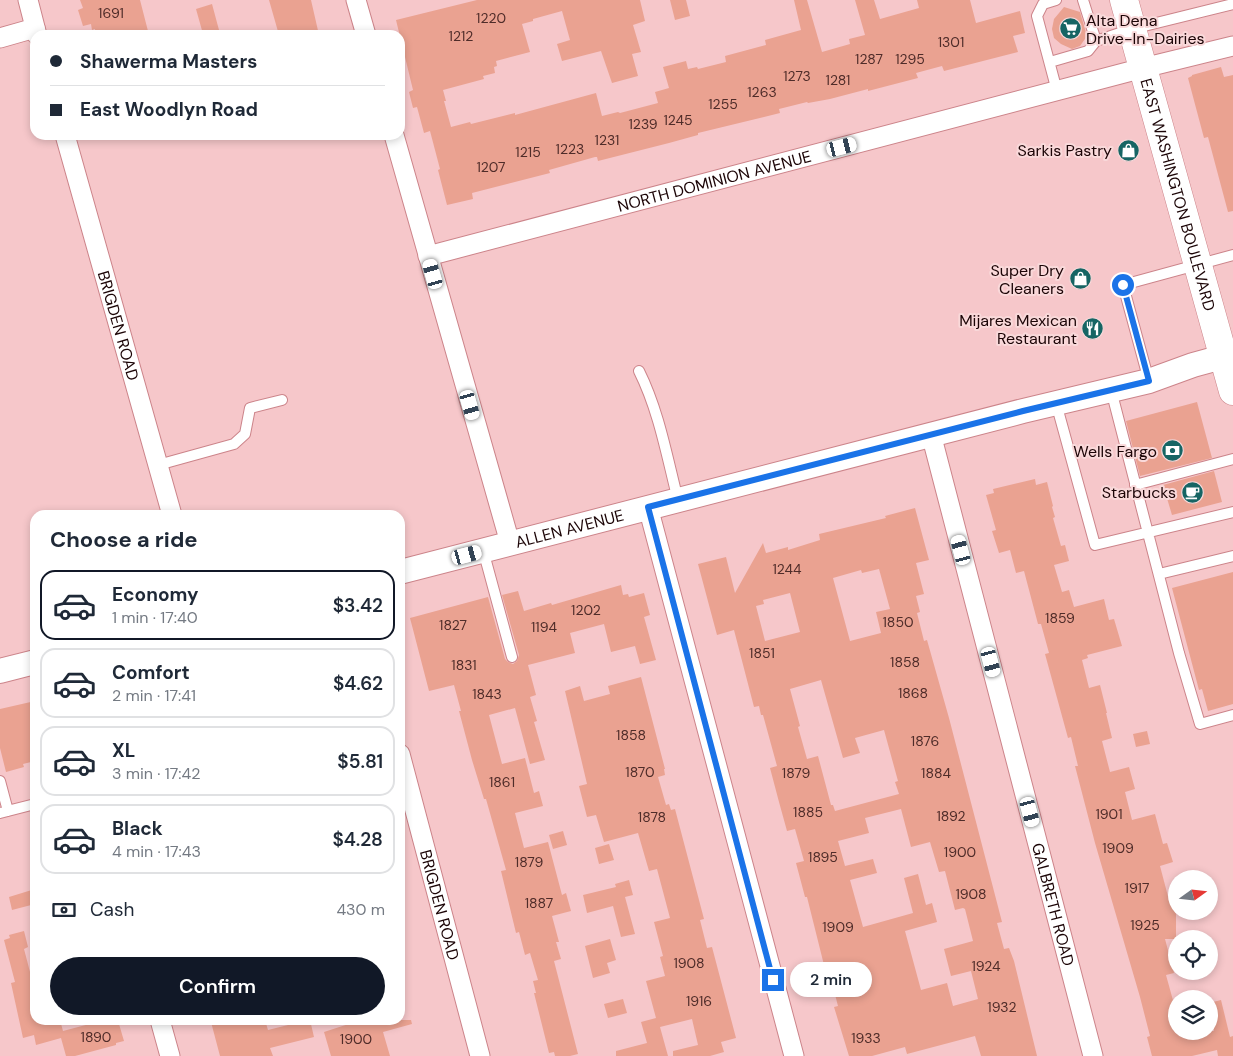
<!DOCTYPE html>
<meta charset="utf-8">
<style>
body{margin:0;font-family:"DM Sans",sans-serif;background:#f2f2f3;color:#1f2937;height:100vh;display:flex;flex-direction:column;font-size:19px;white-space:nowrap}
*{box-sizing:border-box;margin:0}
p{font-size:16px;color:#747a83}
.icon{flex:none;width:28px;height:28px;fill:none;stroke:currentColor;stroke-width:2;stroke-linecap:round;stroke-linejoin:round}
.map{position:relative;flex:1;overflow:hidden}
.side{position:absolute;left:30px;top:510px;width:375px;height:515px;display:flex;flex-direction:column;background:#fff;border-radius:15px;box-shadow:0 2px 8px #0003}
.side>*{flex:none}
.top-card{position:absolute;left:30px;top:30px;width:375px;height:110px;border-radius:15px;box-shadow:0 2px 8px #0003;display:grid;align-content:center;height:110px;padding:0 20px;background:#fff}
.needle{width:32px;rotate:75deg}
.fabs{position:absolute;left:1168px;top:870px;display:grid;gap:10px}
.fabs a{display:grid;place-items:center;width:50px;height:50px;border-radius:50%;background:#fff;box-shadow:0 2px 8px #0003;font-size:25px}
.end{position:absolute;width:22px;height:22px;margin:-11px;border:6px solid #1a73e8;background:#fff;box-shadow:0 0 0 2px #fff}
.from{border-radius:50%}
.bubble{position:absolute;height:35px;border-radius:18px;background:#fff;box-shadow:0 2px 8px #0003;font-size:16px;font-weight:600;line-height:35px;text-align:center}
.car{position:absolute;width:15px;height:30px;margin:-15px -8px;border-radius:6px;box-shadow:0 0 4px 1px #0007;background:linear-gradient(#fff 24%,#345 0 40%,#fff 0 76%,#345 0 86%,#fff 0)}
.top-card b{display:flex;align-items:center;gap:18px;height:48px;font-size:19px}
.top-card b+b{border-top:1px solid #e0e1e3}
.top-card i{width:12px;height:12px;background:#1f2937}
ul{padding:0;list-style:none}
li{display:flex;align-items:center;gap:15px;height:70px;margin:0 10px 8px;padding:0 10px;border:2px solid #e0e1e3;border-radius:15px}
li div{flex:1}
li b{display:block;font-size:19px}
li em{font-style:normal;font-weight:600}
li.active{border-color:#111827}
li>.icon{width:45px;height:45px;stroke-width:1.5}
h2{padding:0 20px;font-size:22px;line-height:60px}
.pay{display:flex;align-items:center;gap:12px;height:55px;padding:0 20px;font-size:19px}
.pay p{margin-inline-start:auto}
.button{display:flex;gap:10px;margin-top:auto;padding:10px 20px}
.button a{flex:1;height:58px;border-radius:30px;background:#111827;color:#fff;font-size:20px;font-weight:600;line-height:58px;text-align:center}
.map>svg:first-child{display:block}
.building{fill:#eaa291;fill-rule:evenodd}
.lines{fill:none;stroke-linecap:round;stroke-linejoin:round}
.service-casing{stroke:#cc848a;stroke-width:12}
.minor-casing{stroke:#cc848a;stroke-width:21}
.tertiary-casing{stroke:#cc848a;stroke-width:26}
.secondary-casing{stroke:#cc848a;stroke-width:29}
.service{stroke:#fff;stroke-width:10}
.minor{stroke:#fff;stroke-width:19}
.tertiary{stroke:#fff;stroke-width:24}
.secondary{stroke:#fff;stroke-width:28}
.route{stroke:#1a73e8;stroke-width:6}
.labels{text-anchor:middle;stroke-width:4;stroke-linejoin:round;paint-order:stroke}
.number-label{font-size:14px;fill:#4f2c29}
.poi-label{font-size:16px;fill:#1b0406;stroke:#f9d9da;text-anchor:end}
.street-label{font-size:16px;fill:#1b0406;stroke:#f9d9da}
</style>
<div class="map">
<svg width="1233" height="1056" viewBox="0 0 1233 1056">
<rect width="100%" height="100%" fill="#f6c7ca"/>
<!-- building -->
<path class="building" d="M80 0H140L149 35H95V29L92 30 91 24 83 26 78 10 83 8Z
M269 0H311L319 35H279Z
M477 0H640L645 21 633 25 641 52 632 54 638 76 612 83 601 51 562 61 557 44 570 40 562 11 533 19V21L522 24 530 52 496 61 497 66 494 67 495 73 483 76 484 79 443 90 446 101H444L451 127 470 122 471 124 515 113V115L596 93 602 116 618 112 620 113 658 103 655 92 669 88 663 67 686 61 688 69 697 67 698 69 726 62 725 56 766 45 765 40 801 30 794 0H807L822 52 850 44 849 39 865 35 855 0H874L880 19 919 8 917 0H970L976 23 1020 11 1025 33 1013 36 1018 52 944 71 942 66 916 73 918 78 868 91V89L830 99 808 103 807 102 779 109 780 113 698 133V135L669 143 598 161 597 157H595L549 170 550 173 472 193 473 199 447 205 438 170 440 169 430 131 424 133 417 107 413 108 409 92 413 90 396 20Z
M670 0H686L690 16 675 20Z
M212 4 219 30 203 34 196 9Z
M1064 7 1080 12 1087 36 1080 46 1072 49 1061 44 1054 38 1052 29 1054 19Z
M1221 67 1224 77 1233 75V211L1228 212 1208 137 1204 138 1188 78 1192 76V75Z
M1197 402 1212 458 1140 476 1126 421Z
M1214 471 1222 502 1172 515 1163 485Z
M1035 479 1036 485 1047 482 1053 506 1052 507 1055 517 1053 518 1061 546 1065 545 1069 561 1054 565 1062 592 1069 590 1074 607 1104 599 1109 620 1114 619 1122 646 1087 655 1088 658 1082 660 1089 688 1100 685 1107 713H1106L1112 738 1102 741 1110 772 1129 767 1135 789 1125 792 1132 820 1155 814 1163 844 1167 843 1173 862 1160 866 1170 904 1173 903 1176 914V939H1165L1174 973 1166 975 1174 1004 1176 1003V1031H1214L1209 1003 1221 1000 1230 1037 1233 1036V1056H1218L1217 1050 1192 1056H1152L1147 1037 1150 1036 1140 997 1095 843 1075 766H1078L1071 737 1068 738 1045 654 1049 653 1041 624H1038L1024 571 1016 573 1010 550 999 553 992 531 996 530 986 495 994 493 993 489Z
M915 508 929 560 916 563 924 594 916 596 920 612 917 613 924 641 927 640 949 718 1002 922 997 923 1004 949 1009 948 1014 961 1037 1056H981L975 1036 907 1054 905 1047 872 1056H849L834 1007 838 1006 828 968 825 969 807 897H805L796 863 804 861 795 829 787 831 779 802 770 768 777 766 763 715H761L759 706 754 707 734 630 717 635 698 564 726 557 735 593 763 543 766 553 788 547V550L820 540 819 534 886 518 885 516ZM879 569 890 609 876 612 881 633 850 641 833 578 861 570 862 573ZM790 593 800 632 765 641 756 606 764 604 763 600ZM821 680 843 758 860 753 855 738 884 730 898 781 895 782 899 794 835 811 833 805H831L818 756 807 759 798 727 800 726 790 689ZM901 809 911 847 930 842 939 872 945 871 955 910 963 908 965 909 973 941 944 949 951 976 971 971 978 999 953 1006 947 983 921 990 905 931 937 922 932 903 926 905 918 874 904 878 913 913 863 927 850 880 877 873 873 859 845 866 838 841 869 833 865 818Z
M1233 572V704L1208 711 1202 689 1199 690 1172 588Z
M621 585 623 595 628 594 629 597 644 593 650 615 644 617 656 660 640 664 635 646 611 652 604 624 570 633 575 653 528 665 536 695 530 697 537 721 534 722 545 760 530 764 515 708 489 715 502 764 525 758 534 793 539 791 543 806 515 813 524 848 548 842 562 895 566 893 571 911 552 916 559 942H556L561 959 554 961 578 1054 570 1056H555L554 1052 549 1053 534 993H536L533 981 538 980 530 953 525 955 519 932 516 933 501 871 506 870 486 799H484L472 760 459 711H461L454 685 429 691 410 618 488 597 505 659 508 662 513 664 517 661 519 655 502 595 518 591 524 611 551 603 552 605Z
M641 677 665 769H664L665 775 658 777 666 805 669 804 671 810 675 809 704 919 700 920 707 948 712 947 736 1038 721 1042 724 1052 710 1056H673V1051L698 1045 692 1019 660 1027 668 1056H616V1051L647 1043 641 1022 656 1018 646 981 665 976 660 957 663 956 654 922 670 918 657 869 649 871 638 833 604 842 596 815 587 817 579 786 587 784 565 691 580 686 584 701 610 694 608 686Z
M35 701V761L23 764 24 767 6 772 0 748V709Z
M1147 731 1150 744 1136 747 1133 734Z
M563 831 567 845 553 849 549 835Z
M609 844 614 860 599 864 595 848Z
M629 880 633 895 625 897 635 934 621 937 613 906 587 913 583 895 616 887 615 884Z
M35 889V904L12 910 9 897Z
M24 931 28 947 24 949 35 991V1020H60L63 1031 97 1022V1020H114L115 1025 119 1024 124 1041 116 1043V1045L75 1056H66L61 1038 36 1045 34 1035 23 1038 11 983 15 982 4 940 10 938 9 935Z
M610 939 616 960 607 963 610 973 593 978 585 946Z
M623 999 627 1013 608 1018 604 1004Z
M218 1020H265L268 1030 296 1023 295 1020H310L314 1037 270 1048 273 1056H220L211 1022Z
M361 1020H411L412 1024 383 1032 390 1056H331L324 1032Z"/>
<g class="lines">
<defs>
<path id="service" d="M1056 0 1043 4 1037 16 1057 91
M1083 0 1096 41
M1050 62 1088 51 1096 41 1132 29 1233 4
M639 371C659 411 667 457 678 500
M1149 381 1123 285 1233 255
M1111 390 1179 653 1200 724 1233 715
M1056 403 1095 545 1233 512
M158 465 234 444 245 434 250 408 282 400
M1135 485 1233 459
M483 550 512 657
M1159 574 1233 556
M0 781 8 811
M0 813 35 804"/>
<g id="minor">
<path d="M28 0 37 35"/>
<path d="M356 0 366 35"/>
<path d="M0 38 35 28"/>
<path id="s1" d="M65 135 172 515"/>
<path d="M394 135 510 543"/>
<path id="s2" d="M428 256 1143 68 1233 46"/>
<path id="s3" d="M931 434 1093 1056"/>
<path d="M648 507 794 1056"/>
<path id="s4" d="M400 754 480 1056"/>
<path d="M160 1020 170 1056"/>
</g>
<g id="tertiary">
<path id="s5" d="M400 572 1023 411 1149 381 1193 365 1233 354"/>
<path d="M0 671 35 662"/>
</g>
<g id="secondary">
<path id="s6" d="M1124 0 1233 391"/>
</g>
</defs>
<!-- service casing -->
<use href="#service" class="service-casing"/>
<!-- minor casing -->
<use href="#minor" class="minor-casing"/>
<!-- tertiary casing -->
<use href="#tertiary" class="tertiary-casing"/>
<!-- secondary casing -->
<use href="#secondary" class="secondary-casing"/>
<!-- service -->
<use href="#service" class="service"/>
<!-- minor -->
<use href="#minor" class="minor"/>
<!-- tertiary -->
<use href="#tertiary" class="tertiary"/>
<!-- secondary -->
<use href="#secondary" class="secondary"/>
</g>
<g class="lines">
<!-- route -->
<path class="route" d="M773 980 648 507 1023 411 1149 381 1123 285"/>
</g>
<!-- icons -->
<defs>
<symbol id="supermarket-disc" viewBox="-11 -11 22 22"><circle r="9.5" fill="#166564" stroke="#f9d9da"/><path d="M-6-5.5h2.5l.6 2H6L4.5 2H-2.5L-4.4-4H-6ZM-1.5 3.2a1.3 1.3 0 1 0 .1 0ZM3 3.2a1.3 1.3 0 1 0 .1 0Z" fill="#fff"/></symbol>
<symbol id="shop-disc" viewBox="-11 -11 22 22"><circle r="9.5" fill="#166564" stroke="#f9d9da"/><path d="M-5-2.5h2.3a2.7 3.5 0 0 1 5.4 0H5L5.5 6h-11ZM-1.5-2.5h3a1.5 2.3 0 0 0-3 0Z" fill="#fff"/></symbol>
<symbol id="restaurant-disc" viewBox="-11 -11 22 22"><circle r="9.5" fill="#166564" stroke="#f9d9da"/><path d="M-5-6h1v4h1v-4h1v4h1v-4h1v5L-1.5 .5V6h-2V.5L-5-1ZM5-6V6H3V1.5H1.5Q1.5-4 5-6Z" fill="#fff"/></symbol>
<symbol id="bank-disc" viewBox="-11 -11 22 22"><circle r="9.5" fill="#166564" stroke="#f9d9da"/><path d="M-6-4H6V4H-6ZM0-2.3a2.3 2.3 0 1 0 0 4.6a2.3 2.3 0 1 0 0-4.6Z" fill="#fff"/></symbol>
<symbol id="cafe-disc" viewBox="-11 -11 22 22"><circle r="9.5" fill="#166564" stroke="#f9d9da"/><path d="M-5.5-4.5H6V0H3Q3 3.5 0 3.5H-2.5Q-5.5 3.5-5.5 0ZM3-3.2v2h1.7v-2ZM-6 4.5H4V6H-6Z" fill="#fff"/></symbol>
</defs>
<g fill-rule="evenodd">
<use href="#supermarket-disc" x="1058" y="16" width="25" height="25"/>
<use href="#shop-disc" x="1116" y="138" width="25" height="25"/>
<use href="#shop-disc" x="1068" y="266" width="25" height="25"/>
<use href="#restaurant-disc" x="1080" y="316" width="25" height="25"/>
<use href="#bank-disc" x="1160" y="438" width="25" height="25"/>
<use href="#cafe-disc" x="1180" y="480" width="25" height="25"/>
</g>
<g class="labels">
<!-- number labels -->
<g class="number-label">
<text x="111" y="18">1691</text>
<text x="491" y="23">1220</text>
<text x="461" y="41">1212</text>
<text x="951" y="47">1301</text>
<text x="869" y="64">1287</text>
<text x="910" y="64">1295</text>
<text x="797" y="81">1273</text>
<text x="838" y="85">1281</text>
<text x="762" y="97">1263</text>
<text x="723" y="109">1255</text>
<text x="678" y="125">1245</text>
<text x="643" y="129">1239</text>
<text x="607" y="145">1231</text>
<text x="570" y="154">1223</text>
<text x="528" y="157">1215</text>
<text x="491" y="172">1207</text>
<text x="787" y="574">1244</text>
<text x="586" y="615">1202</text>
<text x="1060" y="623">1859</text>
<text x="898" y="627">1850</text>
<text x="453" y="630">1827</text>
<text x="544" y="632">1194</text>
<text x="762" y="658">1851</text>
<text x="905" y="667">1858</text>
<text x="464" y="670">1831</text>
<text x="913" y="698">1868</text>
<text x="487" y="699">1843</text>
<text x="631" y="740">1858</text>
<text x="925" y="746">1876</text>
<text x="640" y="777">1870</text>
<text x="796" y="778">1879</text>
<text x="936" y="778">1884</text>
<text x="502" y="787">1861</text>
<text x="808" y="817">1885</text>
<text x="1109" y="819">1901</text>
<text x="951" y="821">1892</text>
<text x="652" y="822">1878</text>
<text x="1118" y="853">1909</text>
<text x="960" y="857">1900</text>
<text x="823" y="862">1895</text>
<text x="529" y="867">1879</text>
<text x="1137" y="893">1917</text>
<text x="971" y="899">1908</text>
<text x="539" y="908">1887</text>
<text x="1145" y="930">1925</text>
<text x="838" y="932">1909</text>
<text x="689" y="968">1908</text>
<text x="986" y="971">1924</text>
<text x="699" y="1006">1916</text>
<text x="1002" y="1012">1932</text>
<text x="96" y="1042">1890</text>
<text x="866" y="1043">1933</text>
<text x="356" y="1044">1900</text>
</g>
<!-- poi labels -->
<g class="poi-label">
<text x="1086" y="26" text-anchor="start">Alta Dena<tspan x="1086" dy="18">Drive-In-Dairies</tspan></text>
<text x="1112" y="156">Sarkis Pastry</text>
<text x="1064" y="276">Super Dry<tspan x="1064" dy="18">Cleaners</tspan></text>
<text x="1077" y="326">Mijares Mexican<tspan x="1077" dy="18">Restaurant</tspan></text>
<text x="1157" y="457">Wells Fargo</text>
<text x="1176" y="498">Starbucks</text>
</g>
<!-- street labels -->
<g class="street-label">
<text dy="6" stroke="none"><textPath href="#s2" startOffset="296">NORTH DOMINION AVENUE</textPath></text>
<text dy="6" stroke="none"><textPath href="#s6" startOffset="202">EAST WASHINGTON BOULEVARD</textPath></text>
<text dy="6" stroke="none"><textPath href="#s1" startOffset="198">BRIGDEN ROAD</textPath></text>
<text dy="6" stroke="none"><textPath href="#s5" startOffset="175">ALLEN AVENUE</textPath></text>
<text dy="6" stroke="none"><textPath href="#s4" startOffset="156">BRIGDEN ROAD</textPath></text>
<text dy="6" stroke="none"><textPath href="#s3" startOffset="486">GALBRETH ROAD</textPath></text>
</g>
</g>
</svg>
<div class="fabs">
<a><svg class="needle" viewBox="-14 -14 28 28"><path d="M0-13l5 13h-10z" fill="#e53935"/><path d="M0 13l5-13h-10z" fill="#747a83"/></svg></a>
<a><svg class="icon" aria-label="locate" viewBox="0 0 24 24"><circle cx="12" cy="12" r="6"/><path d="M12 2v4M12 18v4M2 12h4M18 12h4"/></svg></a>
<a><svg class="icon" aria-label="layers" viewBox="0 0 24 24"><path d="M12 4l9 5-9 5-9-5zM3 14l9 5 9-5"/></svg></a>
</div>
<i class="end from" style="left:1123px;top:285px"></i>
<i class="end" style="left:773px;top:980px"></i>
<div class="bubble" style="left:790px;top:962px;width:82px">2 min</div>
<i class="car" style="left:842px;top:147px;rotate:76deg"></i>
<i class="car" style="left:433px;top:274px;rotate:344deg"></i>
<i class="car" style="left:470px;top:405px;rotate:164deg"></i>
<i class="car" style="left:961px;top:550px;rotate:345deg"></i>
<i class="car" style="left:467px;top:555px;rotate:75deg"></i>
<i class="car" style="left:991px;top:662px;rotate:165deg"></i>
<i class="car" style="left:1030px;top:812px;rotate:165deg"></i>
<div class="top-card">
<b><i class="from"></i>Shawerma Masters</b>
<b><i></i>East Woodlyn Road</b>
</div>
<section class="side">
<h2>Choose a ride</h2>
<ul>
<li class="active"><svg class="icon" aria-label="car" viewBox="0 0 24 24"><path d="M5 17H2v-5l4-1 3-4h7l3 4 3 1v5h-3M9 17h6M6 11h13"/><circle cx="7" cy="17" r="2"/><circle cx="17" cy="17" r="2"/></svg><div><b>Economy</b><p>1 min · 17:40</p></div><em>$3.42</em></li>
<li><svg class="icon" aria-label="car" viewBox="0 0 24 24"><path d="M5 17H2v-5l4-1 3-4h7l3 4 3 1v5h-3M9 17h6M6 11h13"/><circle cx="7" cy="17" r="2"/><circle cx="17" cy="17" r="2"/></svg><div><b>Comfort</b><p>2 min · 17:41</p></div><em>$4.62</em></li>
<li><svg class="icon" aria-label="car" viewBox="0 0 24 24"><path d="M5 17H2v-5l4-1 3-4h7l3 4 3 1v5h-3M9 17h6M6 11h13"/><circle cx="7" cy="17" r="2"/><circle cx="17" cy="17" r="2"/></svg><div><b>XL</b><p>3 min · 17:42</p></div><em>$5.81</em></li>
<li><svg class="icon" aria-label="car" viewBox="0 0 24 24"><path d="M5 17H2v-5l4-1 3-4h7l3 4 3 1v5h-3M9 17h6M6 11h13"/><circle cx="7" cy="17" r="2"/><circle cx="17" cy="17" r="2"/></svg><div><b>Black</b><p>4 min · 17:43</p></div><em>$4.28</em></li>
</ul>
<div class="pay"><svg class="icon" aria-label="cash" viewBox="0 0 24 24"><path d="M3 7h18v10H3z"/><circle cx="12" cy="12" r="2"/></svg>Cash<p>430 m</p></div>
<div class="button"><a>Confirm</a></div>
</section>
</div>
